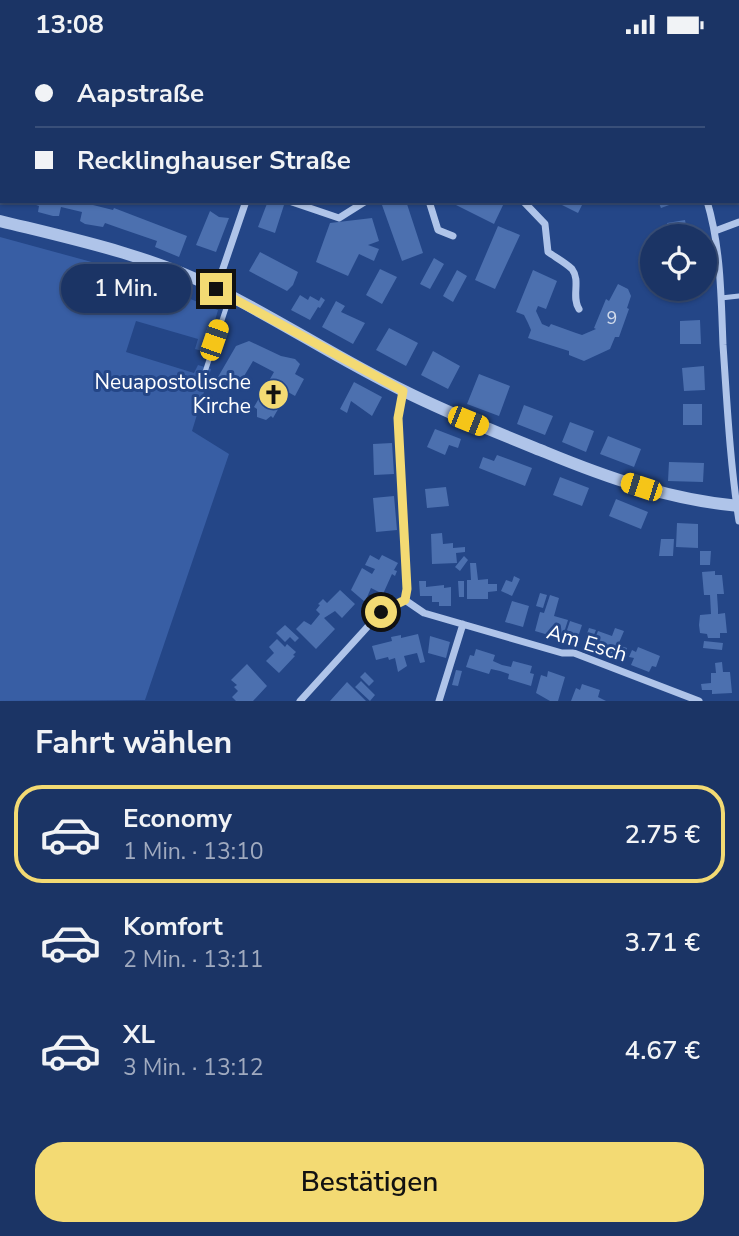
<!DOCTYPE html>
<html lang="de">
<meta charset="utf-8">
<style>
body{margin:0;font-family:"Nunito Sans",sans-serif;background:#243c6b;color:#f1f3f6;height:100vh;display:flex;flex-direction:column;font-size:26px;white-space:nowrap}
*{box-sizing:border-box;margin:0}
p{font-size:23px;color:#a0aabf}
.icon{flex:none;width:38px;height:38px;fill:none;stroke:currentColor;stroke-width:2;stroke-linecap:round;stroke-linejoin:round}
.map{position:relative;height:652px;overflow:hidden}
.panel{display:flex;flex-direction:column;background:#1b3465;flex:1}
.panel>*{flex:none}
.hud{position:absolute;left:0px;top:0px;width:740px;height:154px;box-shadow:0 2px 5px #0004,0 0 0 2px #394f79;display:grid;align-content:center;height:154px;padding:0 35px;background:#1b3465}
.tools{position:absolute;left:640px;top:175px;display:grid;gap:14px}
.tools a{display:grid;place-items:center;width:77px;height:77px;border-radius:50%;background:#1b3465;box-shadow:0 2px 5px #0004,0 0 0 2px #394f79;font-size:35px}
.end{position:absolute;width:32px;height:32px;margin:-16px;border:9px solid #f3da73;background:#111;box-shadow:0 0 0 4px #111}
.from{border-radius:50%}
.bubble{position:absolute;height:49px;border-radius:24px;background:#1b3465;box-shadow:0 2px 5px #0004,0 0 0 2px #394f79;font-size:23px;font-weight:600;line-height:49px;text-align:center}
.car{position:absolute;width:21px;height:42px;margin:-21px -10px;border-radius:9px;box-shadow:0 0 5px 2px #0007;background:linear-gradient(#f5c518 24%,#345 0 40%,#f5c518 0 76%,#345 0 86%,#f5c518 0)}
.hud b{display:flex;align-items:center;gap:24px;height:66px;font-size:26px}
.hud b+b{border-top:2px solid #394f79}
.hud i{width:18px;height:18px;background:#f1f3f6}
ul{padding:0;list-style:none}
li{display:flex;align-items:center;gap:21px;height:98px;margin:0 14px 10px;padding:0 21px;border:4px solid transparent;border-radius:28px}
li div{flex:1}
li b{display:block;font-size:26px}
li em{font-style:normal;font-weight:600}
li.selected{border-color:#f3da73}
li>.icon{width:63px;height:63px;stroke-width:1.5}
h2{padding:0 35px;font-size:32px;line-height:84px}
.action{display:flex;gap:14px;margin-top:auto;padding:14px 35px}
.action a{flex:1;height:80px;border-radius:28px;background:#f3da73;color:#111;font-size:28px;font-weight:600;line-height:80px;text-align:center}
.status{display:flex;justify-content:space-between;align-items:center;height:49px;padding:0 35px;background:#1b3465;direction:ltr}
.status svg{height:19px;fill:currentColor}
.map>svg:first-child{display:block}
.green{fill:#385ea4}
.building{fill:#4c70af}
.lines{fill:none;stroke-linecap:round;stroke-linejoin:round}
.service{stroke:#afc4e9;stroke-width:5}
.minor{stroke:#afc4e9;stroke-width:7}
.tertiary{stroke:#afc4e9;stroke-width:12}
.route{stroke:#f3da73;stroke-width:9}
.labels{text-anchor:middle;stroke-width:6;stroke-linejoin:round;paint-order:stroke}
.number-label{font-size:18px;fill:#d2dbeb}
.poi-label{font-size:21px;fill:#fff;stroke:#244687;text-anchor:end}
.street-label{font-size:21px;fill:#fff;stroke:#244687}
</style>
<div class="status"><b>13:08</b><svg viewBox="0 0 49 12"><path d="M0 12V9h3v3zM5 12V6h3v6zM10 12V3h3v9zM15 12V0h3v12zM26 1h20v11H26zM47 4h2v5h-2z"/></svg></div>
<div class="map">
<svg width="739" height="652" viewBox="0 0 739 652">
<rect width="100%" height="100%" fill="#244687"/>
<!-- green -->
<path class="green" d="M0 188 110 218 218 261 206 303 195 300 198 290 136 272 126 303 194 324 198 316 211 320 192 382 229 405 145 651 0 652Z"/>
<!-- building -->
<path class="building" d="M25 152H77L113 161 114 159 187 187 179 208 155 198 157 192 122 180 105 174 103 178 85 175 80 172 82 163 61 158 59 167H53L38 163 39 157Z
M268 152 284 156 275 184 258 178Z
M392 152H406L423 204 402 212 382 156Z
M448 152H500L504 154 494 175Z
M554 152H584L578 164Z
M658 152H680L661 159Z
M210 162 219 168 229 169 216 203 196 196Z
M372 169 379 192 368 196 379 200 374 212 359 205 348 227 316 213 330 174Z
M685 171 688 187H669L667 174Z
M498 177 520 186 495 240 475 231Z
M260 203 298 223 293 236 287 242 249 222Z
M434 209 444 215 430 240 420 235Z
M380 220 397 228 382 255 366 246Z
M457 221 467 227 453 253 443 247Z
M533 221 557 232 546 260 538 257 536 262 542 275 549 278 551 275 576 284 582 286 596 280 594 279 606 250 609 252 618 235 628 240 631 247 627 259 629 260 619 288H615L610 300 584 312 569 306V302L528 289 531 281 528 274 524 266 516 263Z
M679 240H700V248L680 250Z
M300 246 308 251 310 247 319 252 321 248 325 251 320 259 318 258 310 271 291 261Z
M336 252 345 257 341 263 365 274 353 295 322 278Z
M700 271 701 295H680V272Z
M389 279 418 294 406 317 376 301Z
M249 292 281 307 295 310 300 315 295 325 304 330 295 347 288 343 273 369 271 367 266 371 257 368V360L254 358 274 323 253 312 237 339 218 328 236 297Z
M433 302 460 317 448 340 421 326Z
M704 317 705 341 684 342 682 319Z
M479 325 510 337 499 367 467 355Z
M354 333 382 348 372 367 351 352 347 364 340 360Z
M683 355H702V376H683Z
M524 356 553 367 545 386 517 375Z
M570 373 594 382 586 403 562 393Z
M435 380 461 390 458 399 449 396 445 406 427 398Z
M608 387 641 400 634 418 600 405Z
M392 394 394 425 374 426 373 395Z
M497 406 532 419 525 437 479 419 483 408 494 412Z
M669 413 704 414 703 433 668 432Z
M560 428 589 439 582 457 553 446Z
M446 438 449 457 427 459 425 440Z
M394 447 397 481 376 483 373 449Z
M616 450 648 463 641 480 609 467Z
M677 474 698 475V499L676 498Z
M442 484 443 495 453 494V499L465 498V503L456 504 457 514 432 515 431 485Z
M661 490H674L673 507H659Z
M700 502H711L710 516H700Z
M370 506 379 511 382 506 398 514 394 521 397 522 395 527 392 525 383 545 371 539 365 553 351 541 362 519 372 525 375 520 365 516Z
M464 507 468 511 460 522 455 518Z
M470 514H476L478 531 488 530V535H497V542L488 543V550H467V531H471Z
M715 522V526H722L724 545H717L718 560V565L725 564 727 584H720V589H708L707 585 700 584 699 576 700 566 711 565 710 546H704L702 523Z
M514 527 520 530 512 547 501 542 506 531 512 533Z
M419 532H426V538L444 536V539L451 538V557H439V553H432V547H420Z
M458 532H464V548H459Z
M340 541 355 555 342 569 335 562 324 569 335 580 316 600 296 580 304 572 311 576 320 565 316 561 320 556 318 555 323 550 327 554Z
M540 544 547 546 543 559 536 557Z
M550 546 559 549 554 567 568 571 562 590 535 582 540 563 544 564Z
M512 552 529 557 523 578 505 573Z
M570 572 582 576 578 588 566 584Z
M285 576 299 589 295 593 290 588 285 593 276 584Z
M589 579 596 581 591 593 585 590Z
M615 579 624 582 618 596 627 599 625 606 616 602 613 609 595 602 598 595 593 594 598 582 612 587Z
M418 585 425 613 420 614 417 604 404 607 407 617 398 623 395 609 389 611 388 608 376 611 372 597 392 592 391 588 401 586V589Z
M430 587 450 593 446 609 428 604Z
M277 590 285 598 287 595 296 603 293 606 295 607 279 624 266 612 274 604 269 598Z
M704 592 723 594 722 601 703 599Z
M638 598 660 607 656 618 652 617 649 623 631 616 634 609 629 608 632 601 636 603Z
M476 600 495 606 493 612 502 616 511 618 513 612 532 617 530 624 534 625 531 637 508 630 509 625 500 622 491 620 489 625 466 618 470 606 474 607Z
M722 613 723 623H730L732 644 712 645V641H702L701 635 711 634V624H716L715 614Z
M247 615 267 637 253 652H236L232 648 238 642 234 638 237 636 231 631Z
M456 621 462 622 458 637 452 636Z
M548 622 565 628 558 652H550L536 644 541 626 547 628Z
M365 623 374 632 369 637 360 628Z
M361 632 375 646 370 652 355 638Z
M347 633 366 652H330Z
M582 635 600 641 598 648 606 652H571L576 639 580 641Z"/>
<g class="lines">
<!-- service -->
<path class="service" d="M721 249 739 247
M204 326 230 247"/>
<!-- minor -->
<path class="minor" d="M575 0 579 2
M148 2V0
M313 2 314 0
M523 2 524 0
M652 2 660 0
M0 24H2
M289 152 339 169 366 152
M429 152 438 181 453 187
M523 152 545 175 548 203C555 208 566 214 572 220 581 232 571 248 579 260
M707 152C721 199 721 247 723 296 727 354 730 414 739 472
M715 182 739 173
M216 240 246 152
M403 342 398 369 407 540 405 551
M405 551 424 564 562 604H574L699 652
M300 652 381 563 405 551
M439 652 463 575"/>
<!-- tertiary -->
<path class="tertiary" d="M0 172C73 190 149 206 217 240 281 272 340 311 404 342 450 365 498 384 545 403 608 429 671 451 739 457"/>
</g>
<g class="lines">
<!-- route -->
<path class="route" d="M216 240 403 342 398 369 407 540 405 551 381 563"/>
</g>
<!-- icons -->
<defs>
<symbol id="church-disc" viewBox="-11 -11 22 22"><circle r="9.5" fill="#f3da73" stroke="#244687"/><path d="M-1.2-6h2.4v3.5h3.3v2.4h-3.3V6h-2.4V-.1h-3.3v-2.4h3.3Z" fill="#111"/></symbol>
</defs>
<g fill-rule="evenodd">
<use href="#church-disc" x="256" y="328" width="35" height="35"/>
</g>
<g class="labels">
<!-- number labels -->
<g class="number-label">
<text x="612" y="275">9</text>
</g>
<!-- poi labels -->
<g class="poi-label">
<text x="251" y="340">Neuapostolische<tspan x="251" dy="24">Kirche</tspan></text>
</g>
<!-- street labels -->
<g class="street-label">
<text transform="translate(587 594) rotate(17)" y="7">Am Esch</text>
</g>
</g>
</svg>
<div class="tools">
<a><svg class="icon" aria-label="locate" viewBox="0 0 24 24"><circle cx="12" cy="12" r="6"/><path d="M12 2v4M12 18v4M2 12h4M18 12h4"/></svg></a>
</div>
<i class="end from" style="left:381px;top:563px"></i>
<i class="end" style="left:216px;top:240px"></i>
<div class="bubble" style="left:61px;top:215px;width:130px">1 Min.</div>
<i class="car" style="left:214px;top:291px;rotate:19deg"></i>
<i class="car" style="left:468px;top:372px;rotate:112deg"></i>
<i class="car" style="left:641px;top:438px;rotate:288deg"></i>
<div class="hud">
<b><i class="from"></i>Aapstraße</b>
<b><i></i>Recklinghauser Straße</b>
</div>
</div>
<section class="panel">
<h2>Fahrt wählen</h2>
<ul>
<li class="selected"><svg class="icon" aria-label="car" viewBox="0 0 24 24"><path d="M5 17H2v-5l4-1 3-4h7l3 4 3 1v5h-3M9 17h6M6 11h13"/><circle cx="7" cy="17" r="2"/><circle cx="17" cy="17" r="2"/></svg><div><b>Economy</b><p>1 Min. · 13:10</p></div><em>2.75 €</em></li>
<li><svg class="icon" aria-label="car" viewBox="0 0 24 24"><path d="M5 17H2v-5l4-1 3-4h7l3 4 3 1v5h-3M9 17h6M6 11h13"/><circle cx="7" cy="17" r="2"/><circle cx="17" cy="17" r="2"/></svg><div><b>Komfort</b><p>2 Min. · 13:11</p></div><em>3.71 €</em></li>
<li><svg class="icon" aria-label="car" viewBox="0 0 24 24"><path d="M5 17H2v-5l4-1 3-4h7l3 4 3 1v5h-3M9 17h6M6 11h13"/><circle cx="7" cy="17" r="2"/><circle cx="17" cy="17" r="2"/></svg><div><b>XL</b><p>3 Min. · 13:12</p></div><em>4.67 €</em></li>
</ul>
<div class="action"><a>Bestätigen</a></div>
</section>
